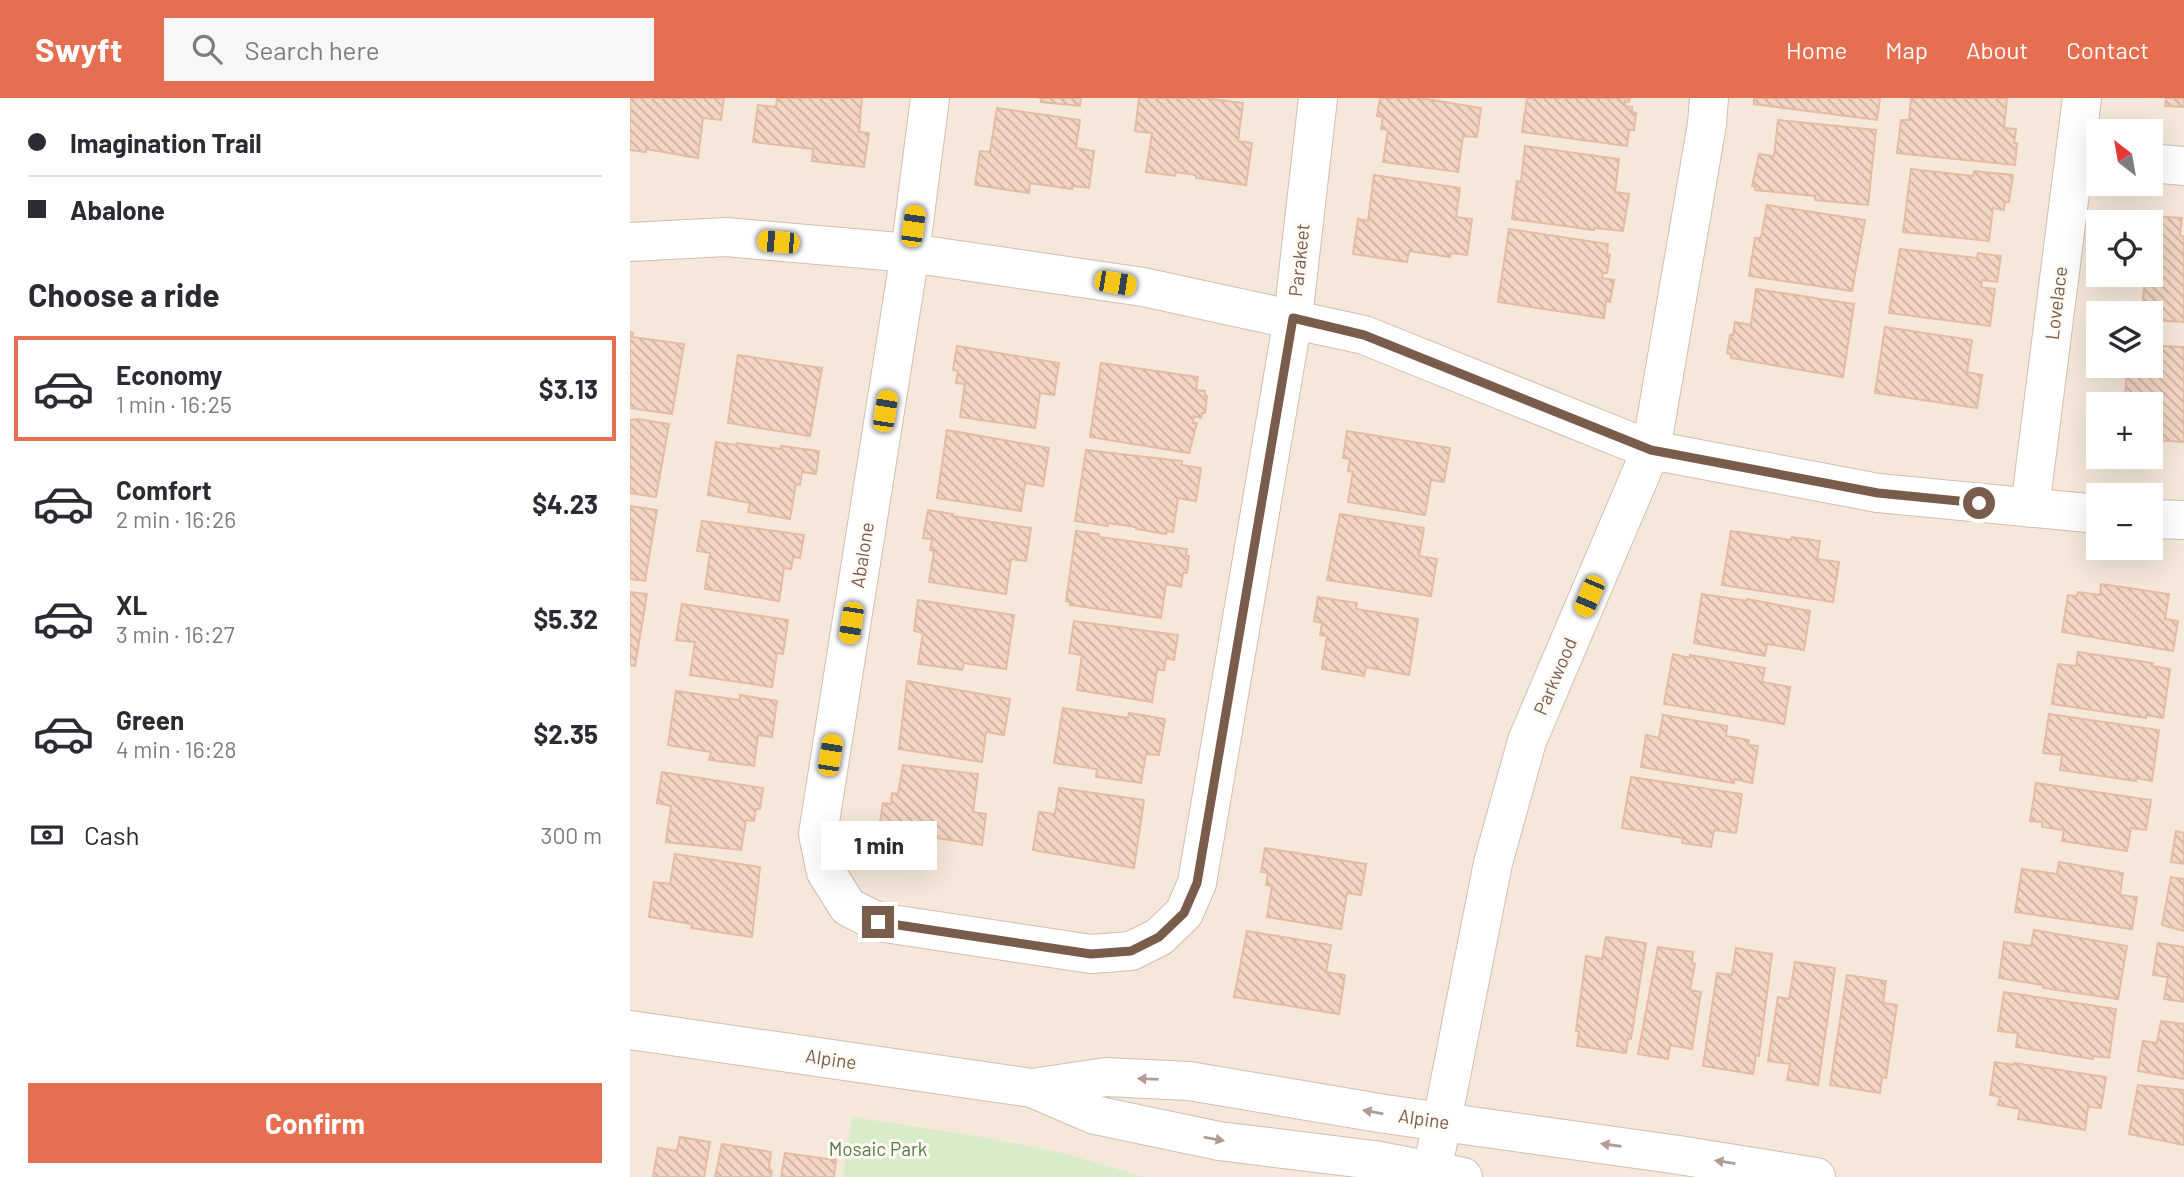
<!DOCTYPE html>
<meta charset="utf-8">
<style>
body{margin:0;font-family:Barlow,sans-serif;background:#f7f7f7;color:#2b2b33;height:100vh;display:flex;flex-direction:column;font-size:26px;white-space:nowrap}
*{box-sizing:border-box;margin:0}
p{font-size:23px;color:#7c7c81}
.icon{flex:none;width:38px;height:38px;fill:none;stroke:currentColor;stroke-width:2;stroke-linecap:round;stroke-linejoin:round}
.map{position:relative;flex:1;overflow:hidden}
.drawer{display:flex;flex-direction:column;background:#fff;width:630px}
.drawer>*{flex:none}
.hud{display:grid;align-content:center;height:154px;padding:0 28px;background:#fff}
.needle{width:46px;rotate:329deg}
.tools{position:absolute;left:1456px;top:21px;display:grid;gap:14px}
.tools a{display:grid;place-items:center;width:77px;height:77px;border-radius:0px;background:#fff;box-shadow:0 7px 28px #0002;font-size:35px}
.end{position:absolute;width:32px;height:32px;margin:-16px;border:9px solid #7a5c4d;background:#fff;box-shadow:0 0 0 4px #fff}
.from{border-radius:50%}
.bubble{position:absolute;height:49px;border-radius:0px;background:#fff;box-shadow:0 7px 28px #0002;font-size:23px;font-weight:700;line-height:49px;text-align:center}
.car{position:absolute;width:21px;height:42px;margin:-21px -10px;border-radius:9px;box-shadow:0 0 5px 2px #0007;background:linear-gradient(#f5c518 24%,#345 0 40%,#f5c518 0 76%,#345 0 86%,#f5c518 0)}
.hud b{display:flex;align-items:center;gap:24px;height:66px;font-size:26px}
.hud b+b{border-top:2px solid #e1e1e2}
.hud i{width:18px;height:18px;background:#2b2b33}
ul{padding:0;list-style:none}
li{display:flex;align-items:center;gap:21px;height:105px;margin:0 14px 10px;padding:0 14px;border:4px solid transparent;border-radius:0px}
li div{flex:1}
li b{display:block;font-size:26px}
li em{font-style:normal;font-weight:700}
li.current{border-color:#e76f51}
li>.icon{width:63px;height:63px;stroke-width:1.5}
h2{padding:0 28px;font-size:32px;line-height:84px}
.pay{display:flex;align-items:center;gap:18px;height:77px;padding:0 28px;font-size:26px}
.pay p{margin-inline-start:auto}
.primary-button{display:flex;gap:14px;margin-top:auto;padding:14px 28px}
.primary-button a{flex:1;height:80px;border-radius:0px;background:#e76f51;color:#fff;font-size:28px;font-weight:700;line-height:80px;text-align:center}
header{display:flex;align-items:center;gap:42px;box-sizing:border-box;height:98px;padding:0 35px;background:#e76f51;color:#fff}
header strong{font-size:33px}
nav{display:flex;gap:38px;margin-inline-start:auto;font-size:24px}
.search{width:490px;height:63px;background:#f7f7f7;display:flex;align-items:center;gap:18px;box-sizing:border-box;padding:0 24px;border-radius:0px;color:#7c7c81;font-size:26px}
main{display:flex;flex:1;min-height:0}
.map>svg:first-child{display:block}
.residential{fill:#f5e8da;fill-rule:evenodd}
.green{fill:#d8ecc9}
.building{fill:url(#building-back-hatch);stroke:#e6bba3;stroke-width:2}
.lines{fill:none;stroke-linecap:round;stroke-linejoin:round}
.minor-casing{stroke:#d1beb0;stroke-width:40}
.minor{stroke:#fff;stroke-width:38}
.oneway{fill:#af9d94}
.route{stroke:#7a5c4d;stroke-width:9}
.labels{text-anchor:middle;stroke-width:6;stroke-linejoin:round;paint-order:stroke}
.street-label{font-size:19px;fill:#7a5c4d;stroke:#fffaf3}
.park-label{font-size:19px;fill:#537a41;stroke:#fffaf3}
</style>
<header>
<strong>Swyft</strong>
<div class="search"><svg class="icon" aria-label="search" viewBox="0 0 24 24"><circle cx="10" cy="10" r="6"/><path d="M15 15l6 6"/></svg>Search here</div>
<nav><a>Home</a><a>Map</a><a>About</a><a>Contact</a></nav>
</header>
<main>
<section class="drawer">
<div class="hud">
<b><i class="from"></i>Imagination Trail</b>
<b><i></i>Abalone</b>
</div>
<h2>Choose a ride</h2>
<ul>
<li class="current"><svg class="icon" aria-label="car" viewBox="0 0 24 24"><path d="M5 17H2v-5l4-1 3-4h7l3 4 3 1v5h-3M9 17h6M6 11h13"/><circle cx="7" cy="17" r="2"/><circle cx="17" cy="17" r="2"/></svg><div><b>Economy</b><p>1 min · 16:25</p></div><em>$3.13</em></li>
<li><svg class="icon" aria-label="car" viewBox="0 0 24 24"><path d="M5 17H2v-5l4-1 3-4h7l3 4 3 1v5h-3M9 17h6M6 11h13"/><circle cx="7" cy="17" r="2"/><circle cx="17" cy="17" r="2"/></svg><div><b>Comfort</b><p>2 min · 16:26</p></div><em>$4.23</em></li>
<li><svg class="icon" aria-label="car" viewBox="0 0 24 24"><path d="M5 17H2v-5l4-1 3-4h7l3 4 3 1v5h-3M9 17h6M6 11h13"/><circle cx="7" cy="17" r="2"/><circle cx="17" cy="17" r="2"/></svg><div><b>XL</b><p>3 min · 16:27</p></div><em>$5.32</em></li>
<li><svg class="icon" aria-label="car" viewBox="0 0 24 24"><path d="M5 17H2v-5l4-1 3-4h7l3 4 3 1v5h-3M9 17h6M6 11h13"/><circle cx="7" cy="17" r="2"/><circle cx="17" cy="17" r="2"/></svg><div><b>Green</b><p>4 min · 16:28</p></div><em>$2.35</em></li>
</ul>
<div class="pay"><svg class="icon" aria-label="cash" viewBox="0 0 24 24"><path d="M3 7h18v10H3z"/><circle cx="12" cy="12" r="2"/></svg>Cash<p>300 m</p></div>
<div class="primary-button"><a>Confirm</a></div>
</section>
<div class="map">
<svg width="1554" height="1079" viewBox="0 0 1554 1079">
<defs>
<pattern id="building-back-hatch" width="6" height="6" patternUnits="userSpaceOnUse" patternTransform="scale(1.75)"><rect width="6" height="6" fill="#f3d5c3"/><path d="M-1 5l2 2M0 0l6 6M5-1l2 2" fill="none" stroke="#cab0a1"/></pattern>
</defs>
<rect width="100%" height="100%" fill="#fdf6ec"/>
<!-- residential -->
<path class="residential" d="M0 0H1554V1079H0ZM1468 33H1521V86H1468ZM1468 124H1521V177H1468ZM1468 215H1521V268H1468ZM1468 306H1521V359H1468ZM1468 397H1521V450H1468Z"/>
<!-- green -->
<path class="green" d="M222 1019 359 1040 436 1056 514 1079H213Z"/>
<!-- building -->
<path class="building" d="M0 0H94L91 22 73 20 68 60 16 51V54L0 52Z
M147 0H232L229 34 239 35 234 69 182 63 183 51 123 44 128 7 146 9Z
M408 0H451L450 8 411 4V0Z
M509 0H574L613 5 608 43 622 45 616 87 566 80V77L546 74 545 78 516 74 522 35 505 33Z
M750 0H790L851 10 847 39 833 38 828 74 753 64 758 32 751 31 753 19 747 18Z
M897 0H1000L999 4 995 3V8L1002 9V14L1006 15 1004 32H999L997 48 892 34Z
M1124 0H1250L1247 22 1124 6Z
M1281 0H1377L1374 30 1386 31 1384 45H1387L1385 67 1267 55 1271 22H1279Z
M1536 0H1554V9L1535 8Z
M367 10 450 22 446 50 464 53 459 90 442 88V91L400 85 399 95 345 87 350 53 360 54Z
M1148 22 1246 32 1238 107 1185 102V98L1125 92V89L1122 88 1129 56 1144 58Z
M895 48 989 61 985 94 999 96 993 133 964 130V132L882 121 887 83 891 84Z
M1281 71 1343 78 1344 73 1383 77 1379 104H1375L1374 112 1363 110 1359 143 1273 134Z
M744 77 830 90 826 119 842 121 837 157 820 155V159L779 153 777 164 723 156 728 121 738 123Z
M1137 107 1235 122 1222 193 1119 178 1125 140H1131Z
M1519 118 1552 120 1550 138H1554V224L1521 222V215H1512L1515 177H1521Z
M879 131 978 146 977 156 980 157 977 175H973L972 180 984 182 980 204 976 203 974 220 868 204Z
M1270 151 1347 160 1348 155 1371 158 1367 184 1352 182 1351 189 1365 191 1360 228 1259 215Z
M1126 191 1224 206 1213 279 1101 260V256L1097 255 1100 237H1103L1105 224 1121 227Z
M1255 229 1342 242 1337 274 1352 277 1347 310 1245 295Z
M0 234 3 235 2 239 54 246 42 316 0 310Z
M327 248 429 265 424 297 410 295 405 330 330 319 335 286 326 285 328 273 323 272Z
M1532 248 1554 249V344L1527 342 1526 355H1521V306H1491L1492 303H1495L1497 268H1521V251L1532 252Z
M108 257 192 270 180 338 98 325Z
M471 265 568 279 566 292 575 293V298H577L575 315H572L571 320 564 318 563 325H567L559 355 460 339Z
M7 321 39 326 26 399 0 395V322Z
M317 332 419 350 413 388 395 385 391 413 307 400Z
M717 333 820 350 814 384 801 382 795 417 718 404 723 374 718 373 720 361 713 360Z
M86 344 106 347 107 345 151 351V348L189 353 186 376 172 374 170 387 166 386 160 421 118 414 120 405 78 397Z
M456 352 552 363 551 367 571 370 566 403 548 400 543 434 537 433 536 436 506 431V429L478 425V428L445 423Z
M0 408 27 412 15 483 0 481Z
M298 412 323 416 322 418 401 430 396 463 381 461 376 496 299 484 304 453 300 452 302 441 293 440Z
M710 416 794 430 789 458 807 461 801 498 697 482Z
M72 423 174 437 170 460 163 459 161 471 154 470 149 503 75 491 80 455 67 453Z
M446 433 469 436V439L557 451 556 457 559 458 557 475H553L551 489 536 486 531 520 440 507V504L436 503Z
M1101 433 1161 442 1162 439 1190 443 1187 461 1209 464 1203 504 1092 487Z
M1471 486 1539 496 1535 521 1548 523 1543 553 1432 534 1438 497 1447 498 1448 494 1470 497Z
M0 494 17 496 5 568 0 567Z
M1072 496 1117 503V501L1180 513 1174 552 1137 546 1135 558 1064 545Z
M688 499 727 505 726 511 788 521 779 577 736 569 734 578 692 571 697 538 690 537 692 525 684 523Z
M288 502 384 517 376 571 334 565 332 572 288 566 293 535 284 533Z
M52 506 158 522 153 556 147 555 142 589 60 577 65 544 46 542Z
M444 523 548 537 544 562 536 560 534 572H527L522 604 447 592 452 557 439 555Z
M1448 554 1523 565 1522 568 1540 571 1533 620 1516 617V620L1422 606 1428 566 1446 568Z
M1043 556 1060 560V557L1135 570 1132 584 1160 589 1154 626 1034 606Z
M277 583 380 601 374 637 356 634 352 664 269 651Z
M46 593 110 602V597L147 603 142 639 128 637 124 668 79 662 81 654 38 647Z
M433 610 498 620 499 615 535 621 529 657 516 656 511 685 466 679 467 671 424 665Z
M1419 616 1529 632 1522 683 1506 680V683L1430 672 1432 657 1413 655Z
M1033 617 1097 628 1096 638 1119 642 1118 647 1128 648 1122 685 1105 681 1104 685 1011 669 1016 637 1029 640Z
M273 667 348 676 343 714 356 716 352 747 249 731 253 705 261 706 262 695 268 696Z
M32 674 133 690 130 711H126L124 723 116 722 111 752 36 744 41 708 27 705Z
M1001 679 1112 696 1106 735 1084 732 1081 749 1052 745 1053 740 992 730Z
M1406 685 1521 702 1516 732 1501 730 1497 753 1432 743 1434 732 1412 729V724L1400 723Z
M429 690 514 702 504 770 403 752 409 714 425 716Z
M1546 733 1554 735V766L1541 764Z
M635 750 736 766 731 797 717 795 711 831 637 819 642 788 636 787 638 775 631 774Z
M45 756 130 769 122 839 61 830 62 826 19 819 24 784 40 786Z
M1429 764 1493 775 1490 797 1507 799 1502 831 1385 814 1392 771 1427 776Z
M1541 779 1554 781V833L1532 827Z
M1404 832 1497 848 1488 901 1413 890V887L1369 880 1374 844 1401 848Z
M617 833 701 847 696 874 715 877 709 916 604 899Z
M976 839 1016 845 1001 941 998 940 996 955 947 948 949 933H946L956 858 972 861Z
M1528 845 1554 849V904L1534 901 1538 879 1523 877Z
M1028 849 1063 854 1062 865 1065 866 1060 892 1071 894 1062 951 1040 947 1038 961 1008 956Z
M1106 850 1142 856 1129 958 1126 957 1123 976 1073 968 1087 875 1102 877Z
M1165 864 1205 870 1188 987 1157 982 1160 966 1138 963 1148 899 1159 901Z
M1217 877 1256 883 1253 905 1267 907 1256 980 1252 979 1250 995 1200 987Z
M1374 894 1486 911 1479 960 1463 958V961L1386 949 1388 935 1368 933Z
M1531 923 1554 926V981L1508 973 1513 943 1527 945Z
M1365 964 1384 967V965L1476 979 1471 1010 1458 1009 1455 1032 1388 1021 1390 1011 1368 1007 1370 999 1360 997Z
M1508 987 1554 992V1047L1499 1036Z
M50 1039 80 1044 74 1079H23L28 1050 47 1053Z
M92 1046 141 1054 139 1071 142 1073 141 1079H85Z
M155 1055 206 1062 204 1079H151Z"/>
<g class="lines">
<defs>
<path id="minor" d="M300 0 280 155 188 736 196 774 218 809 248 824 461 856 501 853 529 839 554 815 567 785 663 220 688 0
M1521 65 1554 68
M0 144 96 139 280 155 513 189 734 237 1021 352 1248 395 1468 416
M1400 410 1452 0
M1521 421 1554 422
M0 932 402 990 465 1017 589 1043 744 1062 833 1079
M402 990 476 979 559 983 755 1016 1049 1057 1186 1079
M801 1079 863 765 897 643 1021 352 1077 26 1079 0"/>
</defs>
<!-- minor casing -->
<use href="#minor" class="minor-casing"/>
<!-- minor -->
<use href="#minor" class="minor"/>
</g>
<!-- one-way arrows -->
<defs><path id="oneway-solid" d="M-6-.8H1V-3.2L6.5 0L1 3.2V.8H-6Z" transform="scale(1.75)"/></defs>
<g class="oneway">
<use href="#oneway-solid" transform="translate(518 981) rotate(-178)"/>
<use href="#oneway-solid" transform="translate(743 1014) rotate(-170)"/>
<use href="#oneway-solid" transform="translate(584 1041) rotate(10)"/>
<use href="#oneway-solid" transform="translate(981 1047) rotate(-172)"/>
<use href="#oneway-solid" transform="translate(1095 1064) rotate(-171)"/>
</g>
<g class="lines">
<!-- route -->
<path class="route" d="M248 824 461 856 501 853 529 839 554 815 567 785 663 220 734 237 1021 352 1248 395 1349 405"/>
</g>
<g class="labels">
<!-- street labels -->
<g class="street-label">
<text transform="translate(669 162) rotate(-84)" y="7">Parakeet</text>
<text transform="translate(1426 205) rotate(-83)" y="7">Lovelace</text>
<text transform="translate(232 457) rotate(-81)" y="7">Abalone</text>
<text transform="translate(925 578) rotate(-67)" y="7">Parkwood</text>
<text transform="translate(201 961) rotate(8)" y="7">Alpine</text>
<text transform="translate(794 1021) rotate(8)" y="7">Alpine</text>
</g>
<!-- park labels -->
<g class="park-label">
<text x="248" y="1058">Mosaic Park</text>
</g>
</g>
</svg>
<div class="tools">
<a><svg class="needle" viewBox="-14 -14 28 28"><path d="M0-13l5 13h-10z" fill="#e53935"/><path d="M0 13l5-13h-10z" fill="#7c7c81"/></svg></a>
<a><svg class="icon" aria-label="locate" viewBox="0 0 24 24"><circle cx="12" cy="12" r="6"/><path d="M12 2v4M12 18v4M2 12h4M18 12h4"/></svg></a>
<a><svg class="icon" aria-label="layers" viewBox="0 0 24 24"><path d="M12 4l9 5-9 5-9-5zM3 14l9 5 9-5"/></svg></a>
<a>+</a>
<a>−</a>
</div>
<i class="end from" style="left:1349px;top:405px"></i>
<i class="end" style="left:248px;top:824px"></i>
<div class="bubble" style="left:191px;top:723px;width:116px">1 min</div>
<i class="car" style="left:283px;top:128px;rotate:8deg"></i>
<i class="car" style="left:148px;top:144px;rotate:275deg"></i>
<i class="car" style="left:485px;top:185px;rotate:99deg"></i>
<i class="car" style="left:255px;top:313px;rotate:9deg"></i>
<i class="car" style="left:959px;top:498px;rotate:203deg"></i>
<i class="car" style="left:221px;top:525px;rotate:189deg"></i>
<i class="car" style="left:200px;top:657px;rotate:9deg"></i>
</div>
</main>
